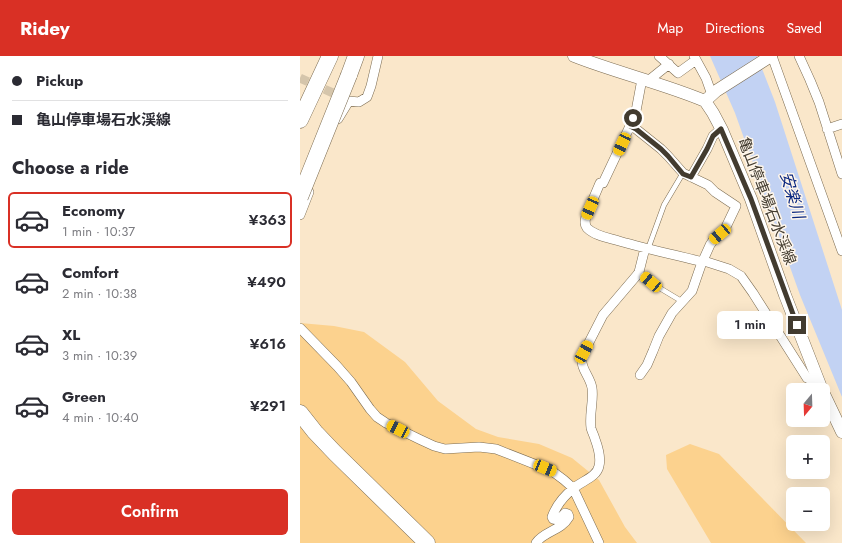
<!DOCTYPE html>
<meta charset="utf-8">
<style>
body{margin:0;font-family:Jost,"Noto Sans JP",sans-serif;background:#f7f7f7;color:#2b2b33;height:100vh;display:flex;flex-direction:column;font-size:15px;white-space:nowrap}
*{box-sizing:border-box;margin:0}
p{font-size:13px;color:#7c7c81}
.icon{flex:none;width:22px;height:22px;fill:none;stroke:currentColor;stroke-width:2;stroke-linecap:round;stroke-linejoin:round}
.map{position:relative;flex:1;overflow:hidden}
.side{display:flex;flex-direction:column;background:#fff;width:300px}
.side>*{flex:none}
.top-card{display:grid;align-content:center;height:88px;padding:0 12px;background:#fff}
.needle{width:26px;rotate:199deg}
.fabs{position:absolute;left:486px;top:327px;display:grid;gap:8px}
.fabs a{display:grid;place-items:center;width:44px;height:44px;border-radius:6px;background:#fff;box-shadow:0 4px 16px #0002;font-size:20px}
.end{position:absolute;width:18px;height:18px;margin:-9px;border:5px solid #423b2f;background:#fff;box-shadow:0 0 0 2px #fff}
.from{border-radius:50%}
.bubble{position:absolute;height:28px;border-radius:6px;background:#fff;box-shadow:0 4px 16px #0002;font-size:13px;font-weight:600;line-height:28px;text-align:center}
.car{position:absolute;width:12px;height:24px;margin:-12px -6px;border-radius:5px;box-shadow:0 0 3px 1px #0007;background:linear-gradient(#f5c518 24%,#345 0 40%,#f5c518 0 76%,#345 0 86%,#f5c518 0)}
.top-card b{display:flex;align-items:center;gap:14px;height:38px;font-size:15px}
.top-card b+b{border-top:1px solid #e1e1e2}
.top-card i{width:10px;height:10px;background:#2b2b33}
ul{padding:0;list-style:none}
li{display:flex;align-items:center;gap:12px;height:56px;margin:0 8px 6px;padding:0 4px;border:2px solid transparent;border-radius:6px}
li div{flex:1}
li b{display:block;font-size:15px}
li em{font-style:normal;font-weight:600}
li.on{border-color:#d93025}
li>.icon{width:36px;height:36px;stroke-width:1.5}
h2{padding:0 12px;font-size:18px;line-height:48px}
.primary-button{display:flex;gap:8px;margin-top:auto;padding:8px 12px}
.primary-button a{flex:1;height:46px;border-radius:6px;background:#d93025;color:#fff;font-size:16px;font-weight:600;line-height:46px;text-align:center}
header{display:flex;align-items:center;gap:24px;box-sizing:border-box;height:56px;padding:0 20px;background:#d93025;color:#fff}
header strong{font-size:19px}
nav{display:flex;gap:22px;margin-inline-start:auto;font-size:14px}
main{display:flex;flex:1;min-height:0}
.map>svg:first-child{display:block}
.green{fill:#fcd28e}
.water{fill:#c2d2f3}
.lines{fill:none;stroke-linecap:round;stroke-linejoin:round}
.minor-tunnel{stroke:#d5c5ab;stroke-width:9;stroke-dasharray:9 4.5;stroke-linecap:butt}
.service-casing{stroke:#7c6c52;stroke-width:5.5}
.minor-casing{stroke:#7c6c52;stroke-width:10}
.secondary-casing{stroke:#7c6c52;stroke-width:13}
.motorway-casing{stroke:#7c6c52;stroke-width:17}
.service{stroke:#fff;stroke-width:4.5}
.minor{stroke:#fff;stroke-width:9}
.secondary{stroke:#fff;stroke-width:12}
.motorway{stroke:#fff;stroke-width:16}
.motorway-bridge-casing{stroke:#7c6c52;stroke-width:17;stroke-linecap:butt}
.motorway-bridge{stroke:#fff;stroke-width:16}
.route{stroke:#423b2f;stroke-width:5}
.labels{text-anchor:middle;stroke-width:3;stroke-linejoin:round;paint-order:stroke}
.street-label{font-size:15px;fill:#423b2f;stroke:#fef6eb}
.water-label{font-size:16px;font-style:italic;fill:#0a2780;stroke:#fef6eb}
</style>
<header>
<strong>Ridey</strong>
<nav><a>Map</a><a>Directions</a><a>Saved</a></nav>
</header>
<main>
<section class="side">
<div class="top-card">
<b><i class="from"></i>Pickup</b>
<b><i></i>亀山停車場石水渓線</b>
</div>
<h2>Choose a ride</h2>
<ul>
<li class="on"><svg class="icon" aria-label="car" viewBox="0 0 24 24"><path d="M5 17H2v-5l4-1 3-4h7l3 4 3 1v5h-3M9 17h6M6 11h13"/><circle cx="7" cy="17" r="2"/><circle cx="17" cy="17" r="2"/></svg><div><b>Economy</b><p>1 min · 10:37</p></div><em>¥363</em></li>
<li><svg class="icon" aria-label="car" viewBox="0 0 24 24"><path d="M5 17H2v-5l4-1 3-4h7l3 4 3 1v5h-3M9 17h6M6 11h13"/><circle cx="7" cy="17" r="2"/><circle cx="17" cy="17" r="2"/></svg><div><b>Comfort</b><p>2 min · 10:38</p></div><em>¥490</em></li>
<li><svg class="icon" aria-label="car" viewBox="0 0 24 24"><path d="M5 17H2v-5l4-1 3-4h7l3 4 3 1v5h-3M9 17h6M6 11h13"/><circle cx="7" cy="17" r="2"/><circle cx="17" cy="17" r="2"/></svg><div><b>XL</b><p>3 min · 10:39</p></div><em>¥616</em></li>
<li><svg class="icon" aria-label="car" viewBox="0 0 24 24"><path d="M5 17H2v-5l4-1 3-4h7l3 4 3 1v5h-3M9 17h6M6 11h13"/><circle cx="7" cy="17" r="2"/><circle cx="17" cy="17" r="2"/></svg><div><b>Green</b><p>4 min · 10:40</p></div><em>¥291</em></li>
</ul>
<div class="primary-button"><a>Confirm</a></div>
</section>
<div class="map">
<svg width="542" height="487" viewBox="0 0 542 487">
<rect width="100%" height="100%" fill="#fae7ca"/>
<!-- green -->
<path class="green" d="M0 267 34 270 64 276 105 306 138 345 176 373 198 381 239 388 272 402 299 424 325 471 337 487H0Z
M390 388 419 398 506 487H411L367 413 366 399Z"/>
<!-- water -->
<path class="water" d="M410 0H457L475 46 542 254V341L500 239 435 57Z"/>
<g class="lines">
<!-- minor-tunnel -->
<path class="minor-tunnel" d="M0 22 35 38"/>
<defs>
<path id="service" d="M348 193 364 149 383 117
M339 216 358 231 383 246"/>
<path id="minor" d="M359 0 378 17 396 4
M394 0 406 22 412 39
M472 0 542 195
M499 0 510 24 519 46 542 118
M342 23 336 55 330 70 303 127H300L286 160C285 165 284 168 287 172 295 180 309 182 319 185 347 193 375 199 403 206
M348 25 369 8
M38 63 49 45 59 46 67 41 71 30 78 0
M330 70 336 73 361 93 368 100 383 117 408 129 415 136 436 150 425 173 414 183 410 189 401 209 392 235 372 257 359 280 353 295 347 309 340 319
M527 73 542 68
M391 121 407 93 413 80 421 73
M0 159 9 136
M404 205 429 213 441 220 453 237 507 322 519 328
M0 272 37 310 51 326 70 353 77 361 86 367 121 384 134 390 145 393 179 391 196 393 252 415 264 424 273 432 299 487
M236 487C244 475 261 475 269 461L268 458 265 457C262 460 258 465 253 463L252 461C256 450 265 439 274 432 282 425 297 421 299 410 301 402 298 391 295 383 294 379 292 376 291 372 289 358 294 344 292 332 290 320 280 313 282 300L303 259 337 219 339 216 345 192"/>
<path id="secondary" d="M274 0C317 17 362 27 405 45
M471 0 416 35 405 45 413 57 422 74 451 143 485 239 522 334
M523 336 542 376"/>
<path id="motorway" d="M49 19 56 0
M0 64 30 0
M0 357 15 376 35 397 127 487"/>
</defs>
<!-- service casing -->
<use href="#service" class="service-casing"/>
<!-- minor casing -->
<use href="#minor" class="minor-casing"/>
<!-- secondary casing -->
<use href="#secondary" class="secondary-casing"/>
<!-- motorway casing -->
<use href="#motorway" class="motorway-casing"/>
<!-- service -->
<use href="#service" class="service"/>
<!-- minor -->
<use href="#minor" class="minor"/>
<!-- secondary -->
<use href="#secondary" class="secondary"/>
<!-- motorway -->
<use href="#motorway" class="motorway"/>
<defs>
<path id="motorway-bridge" d="M0 141 49 19"/>
</defs>
<!-- motorway-bridge casing -->
<use href="#motorway-bridge" class="motorway-bridge-casing"/>
<!-- motorway-bridge -->
<use href="#motorway-bridge" class="motorway-bridge"/>
</g>
<g class="lines">
<!-- route -->
<path class="route" d="M333 62 330 70 336 73 361 93 368 100 383 118 391 121 407 93 413 80 421 73 451 143 497 269"/>
</g>
<g class="labels">
<!-- street labels -->
<g class="street-label">
<text transform="translate(467 145) rotate(69)" y="5">亀山停車場石水渓線</text>
</g>
<!-- water labels -->
<g class="water-label">
<text transform="translate(493 139) rotate(73)" y="6">安楽川</text>
</g>
</g>
</svg>
<div class="fabs">
<a><svg class="needle" viewBox="-14 -14 28 28"><path d="M0-13l5 13h-10z" fill="#e53935"/><path d="M0 13l5-13h-10z" fill="#7c7c81"/></svg></a>
<a>+</a>
<a>−</a>
</div>
<i class="end from" style="left:333px;top:62px"></i>
<i class="end" style="left:497px;top:269px"></i>
<div class="bubble" style="left:417px;top:255px;width:66px">1 min</div>
<i class="car" style="left:322px;top:88px;rotate:205deg"></i>
<i class="car" style="left:290px;top:152px;rotate:204deg"></i>
<i class="car" style="left:420px;top:178px;rotate:230deg"></i>
<i class="car" style="left:351px;top:226px;rotate:310deg"></i>
<i class="car" style="left:284px;top:296px;rotate:28deg"></i>
<i class="car" style="left:98px;top:373px;rotate:297deg"></i>
<i class="car" style="left:245px;top:412px;rotate:112deg"></i>
</div>
</main>
